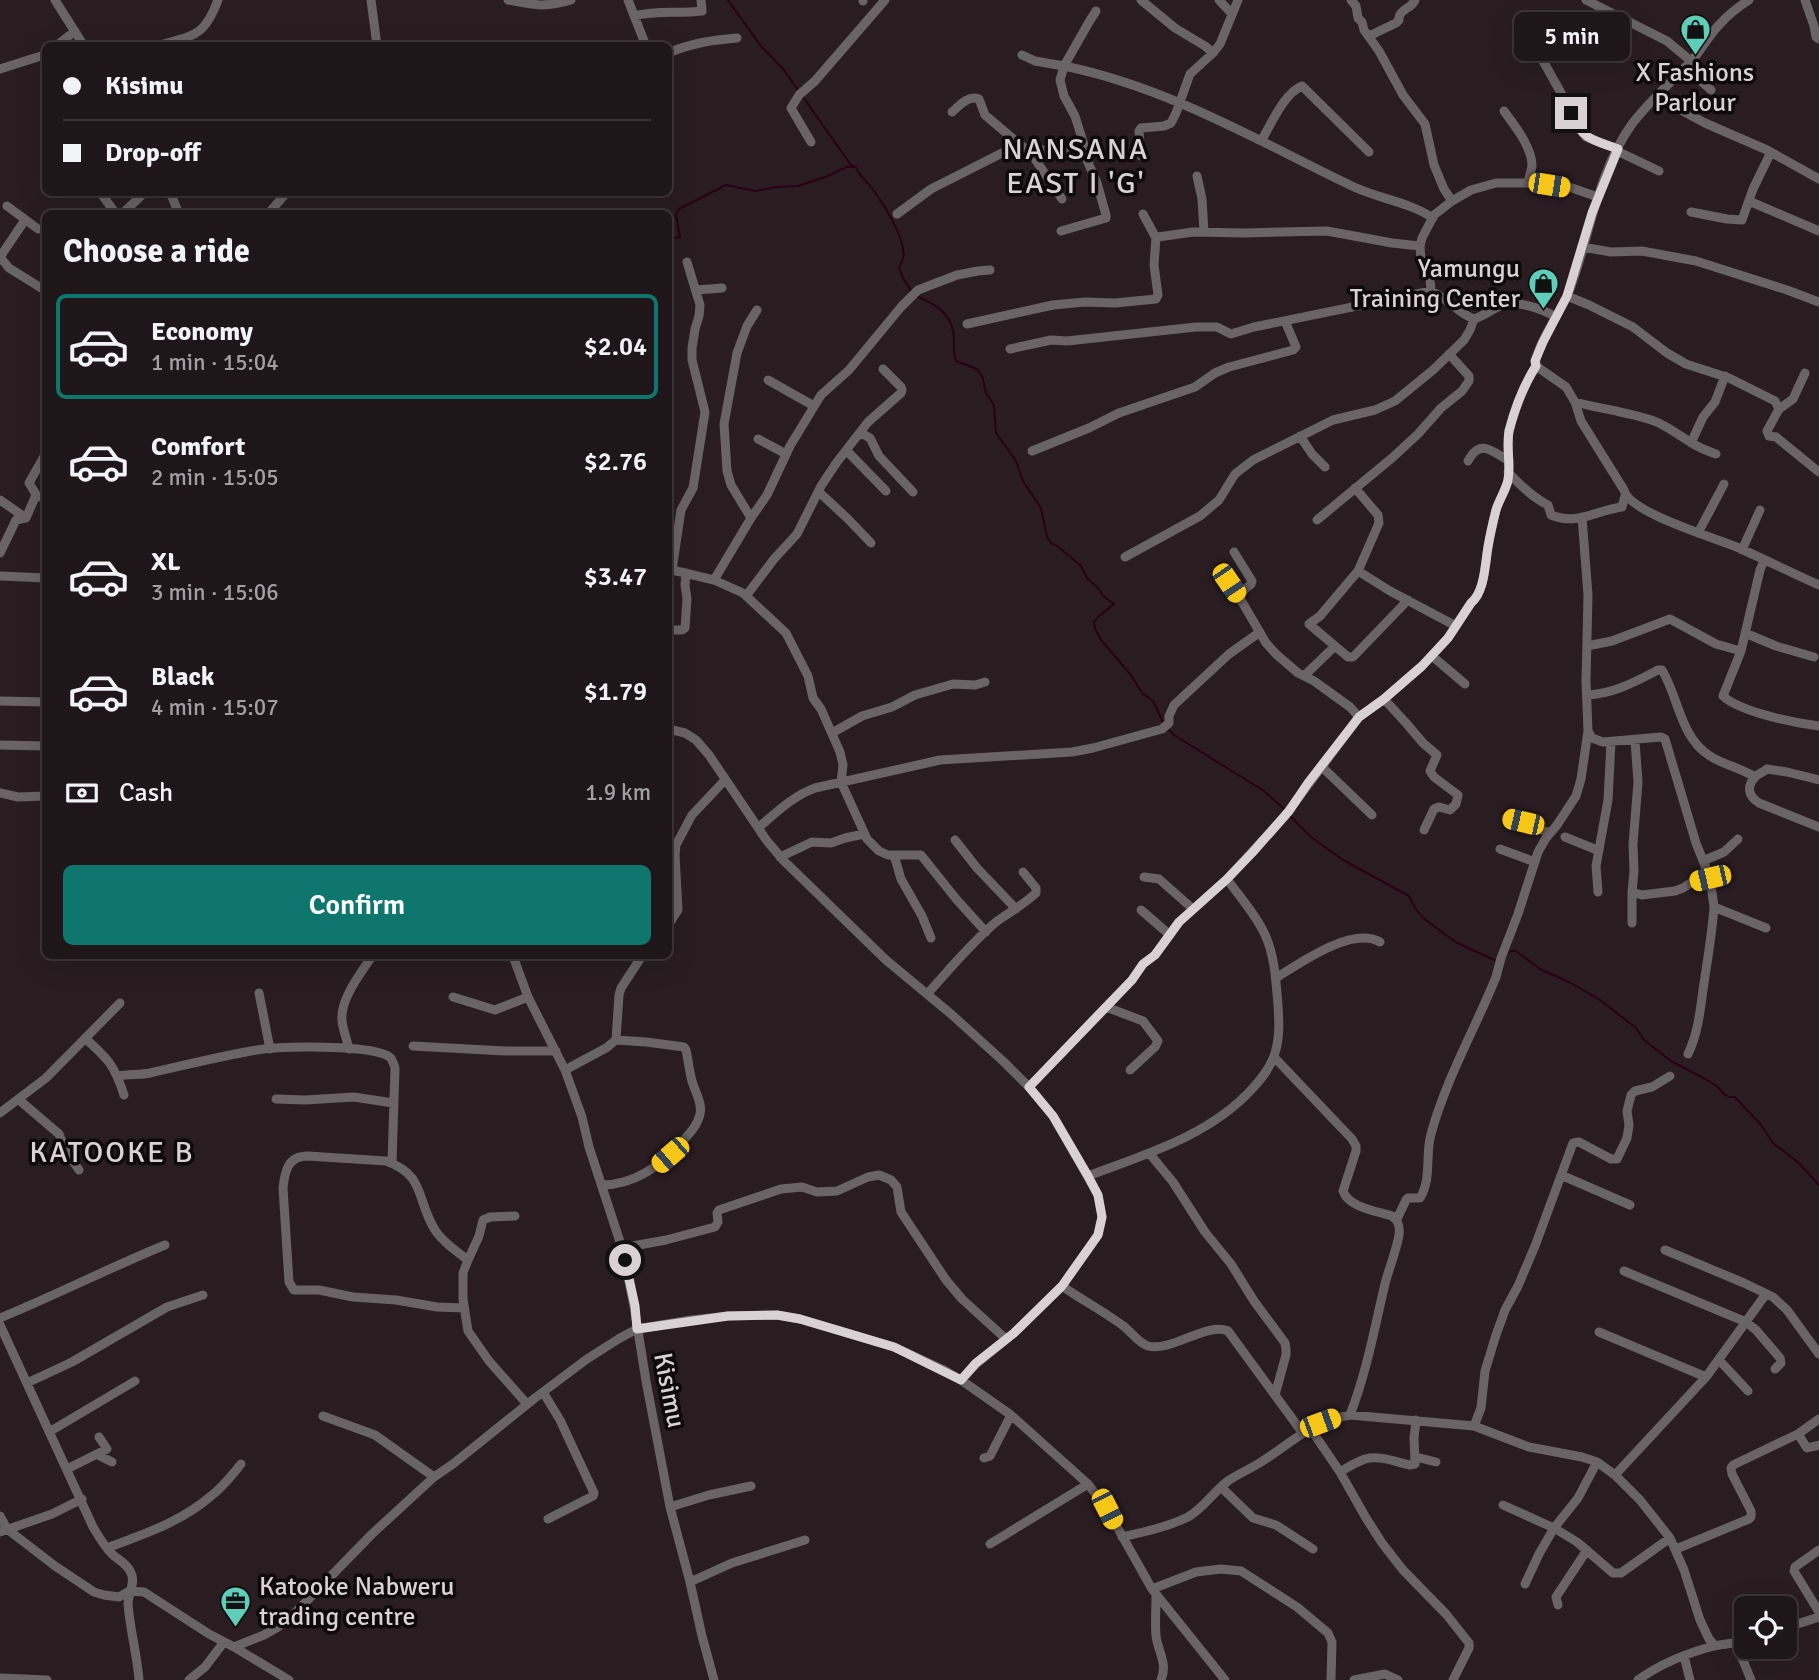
<!DOCTYPE html>
<meta charset="utf-8">
<style>
body{margin:0;font-family:Signika,sans-serif;background:#2c2326;color:#f1f3f6;height:100vh;display:flex;flex-direction:column;font-size:26px;white-space:nowrap}
*{box-sizing:border-box;margin:0}
p{font-size:23px;color:#a19fa2}
.icon{flex:none;width:38px;height:38px;fill:none;stroke:currentColor;stroke-width:2;stroke-linecap:round;stroke-linejoin:round}
.map{position:relative;flex:1;overflow:hidden}
.sheet{position:absolute;left:42px;top:210px;width:630px;height:749px;display:flex;flex-direction:column;background:#1f1619;border-radius:10px;box-shadow:0 7px 28px #0002,0 0 0 2px #3c3538}
.sheet>*{flex:none}
.top-card{position:absolute;left:42px;top:42px;width:630px;height:154px;border-radius:10px;box-shadow:0 7px 28px #0002,0 0 0 2px #3c3538;display:grid;align-content:center;height:154px;padding:0 21px;background:#1f1619}
.tools{position:absolute;left:1734px;top:1596px;display:grid;gap:14px}
.tools a{display:grid;place-items:center;width:63px;height:63px;border-radius:10px;background:#1f1619;box-shadow:0 7px 28px #0002,0 0 0 2px #3c3538;font-size:35px}
.end{position:absolute;width:32px;height:32px;margin:-16px;border:9px solid #dad1d4;background:#111;box-shadow:0 0 0 4px #111}
.from{border-radius:50%}
.bubble{position:absolute;height:49px;border-radius:10px;background:#1f1619;box-shadow:0 7px 28px #0002,0 0 0 2px #3c3538;font-size:23px;font-weight:600;line-height:49px;text-align:center}
.car{position:absolute;width:21px;height:42px;margin:-21px -10px;border-radius:9px;box-shadow:0 0 5px 2px #0007;background:linear-gradient(#f5c518 24%,#345 0 40%,#f5c518 0 76%,#345 0 86%,#f5c518 0)}
.top-card b{display:flex;align-items:center;gap:24px;height:66px;font-size:26px}
.top-card b+b{border-top:2px solid #3c3538}
.top-card i{width:18px;height:18px;background:#f1f3f6}
ul{padding:0;list-style:none}
li{display:flex;align-items:center;gap:21px;height:105px;margin:0 14px 10px;padding:0 7px;border:4px solid transparent;border-radius:10px}
li div{flex:1}
li b{display:block;font-size:26px}
li em{font-style:normal;font-weight:600}
li.selected{border-color:#0f766e}
li>.icon{width:63px;height:63px;stroke-width:1.5}
h2{padding:0 21px;font-size:32px;line-height:84px}
.pay{display:flex;align-items:center;gap:18px;height:77px;padding:0 21px;font-size:26px}
.pay p{margin-inline-start:auto}
.action{display:flex;gap:14px;margin-top:auto;padding:14px 21px}
.action a{flex:1;height:80px;border-radius:10px;background:#0f766e;color:#fff;font-size:28px;font-weight:600;line-height:80px;text-align:center}
.map>svg:first-child{display:block}
.lines{fill:none;stroke-linecap:round;stroke-linejoin:round}
.stream{stroke:#2a0113;stroke-width:2}
.minor{stroke:#6b6466;stroke-width:9}
.route{stroke:#dad1d4;stroke-width:9}
.labels{text-anchor:middle;stroke-width:7;stroke-linejoin:round;paint-order:stroke}
.poi-label{font-size:26px;fill:#dad1d4;stroke:#0e090b}
.street-label{font-size:26px;fill:#dad1d4;stroke:#0e090b}
.quarter-label{font-size:30px;letter-spacing:2px;fill:#dad1d4;stroke:#0e090b}
</style>
<div class="map">
<svg width="1819" height="1680" viewBox="0 0 1819 1680">
<rect width="100%" height="100%" fill="#291d21"/>
<g class="lines">
<!-- stream -->
<path class="stream" d="M728 0 760 45 784 70 798 90
M803 97 851 165 856 167C859 177 866 180 872 188 883 203 907 240 903 258 902 262 900 265 899 268L903 278 912 292
M668 239 680 237 676 215 679 209 726 185 755 191 776 187 798 186 825 177 847 167H854
M916 296C936 304 954 315 954 339 954 347 953 353 956 361L977 369 982 376 986 393 994 405 996 433 1016 461 1023 481 1041 508 1047 537 1052 544 1056 545 1081 566 1087 578 1098 588 1103 596 1114 604 1098 617 1094 622 1095 629 1101 640 1131 675 1142 693 1153 701 1163 722
M1168 729 1174 735 1264 791 1284 809
M1290 816 1311 837 1343 860 1409 896 1415 908 1423 918 1457 943 1497 961
M1506 954 1511 951H1516L1540 969 1569 982 1600 1000 1636 1028 1644 1040 1671 1061 1707 1080 1717 1086 1724 1094 1729 1097H1735L1761 1125 1773 1143 1799 1163 1819 1185"/>
<!-- minor -->
<path class="minor" d="M55 0 84 46
M371 0 377 46
M508 0C534 5 545 8 571 0
M628 0 646 46
M863 0V1
M1141 0 1175 28 1205 46 1213 53
M1219 0 1232 14
M1351 0 1356 6 1358 18 1362 22 1364 30 1379 51 1403 95 1425 124 1434 165 1444 189 1452 201
M1586 0 1667 41 1691 61
M1805 0 1814 26 1816 37 1819 39
M634 16C656 10 679 14 702 11L701 0
M1369 36 1396 23 1399 20C1398 9 1412 9 1415 0
M1529 36 1565 100 1577 126 1586 137 1618 149
M56 46 75 31
M157 46C193 35 204 38 218 0
M668 53C692 43 713 40 737 38
M1022 55 1035 61 1064 66 1089 22 1096 11
M1685 67 1711 90
M0 69 41 56 46 53
M1657 97 1705 123 1767 150 1819 179
M1504 111C1515 126 1532 147 1532 166 1531 172 1529 177 1528 183
M952 112C960 105 968 95 979 99L985 115 1023 147
M1261 141C1271 125 1284 93 1302 86L1369 152
M811 142 791 108 799 95 815 81 885 0
M1031 150 1035 159 1062 199
M1617 151 1659 171
M1141 156 1139 131 1141 128 1164 126 1171 123 1176 113 1190 74 1213 53 1220 44 1238 0
M1197 176 1202 199 1204 232
M100 192 116 214
M170 192 179 214
M1749 201 1819 231
M7 206 38 229
M1691 212 1727 219 1742 220 1753 189 1771 152
M122 214 145 192
M268 214 287 192
M897 214 931 189 1004 152 1023 147 1031 150H1072L1084 153
M1143 214 1156 238
M1061 231 1106 218V215L1097 183 1084 153V145L1075 116 1064 96 1060 80 1064 66C1168 87 1260 142 1354 187 1380 199 1409 202 1433 218
M1582 247 1611 252 1642 251 1696 261 1787 290 1819 302
M0 257 9 268 46 291
M0 257 25 220
M696 290 722 288
M1431 291 1429 267 1421 259 1420 246 1422 238 1434 215 1452 201 1471 190 1496 183H1531L1572 188 1598 197
M1567 296 1589 305 1633 327 1667 353 1686 364 1729 378 1775 401 1779 409 1767 431 1769 436 1776 437 1819 472
M967 324 1053 305 1085 302 1115 303 1156 299 1158 295 1154 265 1156 238 1158 237 1193 232 1244 233 1327 231 1392 243 1420 246
M1010 349 1051 340 1067 341 1196 327H1217L1231 334 1254 327 1431 291C1447 298 1458 313 1474 319 1483 316 1491 310 1500 306 1516 299 1542 309 1556 317
M1536 366 1566 387 1575 402 1581 421 1624 490C1629 513 1716 538 1739 548 1766 560 1792 573 1819 585
M768 380 814 406
M1575 402C1601 409 1628 412 1654 421 1668 426 1679 436 1692 443 1699 448 1708 451 1716 454
M1779 409 1793 399 1805 373
M861 433 870 438 879 456 913 492
M1300 436 1312 454 1325 467
M758 439 786 454
M1691 443 1703 417 1715 402 1725 376
M847 451 886 491
M1032 451 1089 428 1119 413 1195 387 1215 373 1229 367 1293 350 1296 347 1285 321
M46 453 29 483 37 496 46 498
M1468 461C1480 438 1492 451 1509 461
M1508 472C1520 485 1532 497 1548 505L1551 515C1577 526 1597 510 1622 507L1625 496
M1355 488 1378 515 1379 523 1358 571 1320 616 1309 624 1348 657H1353L1408 600
M819 492 848 519 871 543
M0 500 26 518
M1582 517 1588 595 1586 681 1588 731 1592 738 1603 742 1661 737 1665 739 1696 843 1710 878 1714 907 1766 928
M751 518 731 485 727 471 724 424 737 353 747 326 757 310
M1317 520 1392 458 1418 434 1441 408 1462 391 1469 381V376L1449 354
M1698 533 1724 484
M1742 550 1760 510
M1234 552 1252 581 1251 584 1238 595
M0 553 16 520 26 518 36 495
M1125 557 1200 516 1219 500 1235 474 1253 460 1333 420 1375 410 1395 401 1433 370 1464 340 1470 330 1474 319
M1764 561 1760 570 1741 651 1723 696C1740 712 1795 723 1819 726
M668 569 714 580 743 593 786 633 808 676 813 698 821 709 840 752 843 765 841 782 867 839 879 851 888 855H921L957 900 986 932
M672 570 681 510 693 488 705 412 692 360V348L695 329 699 316 700 305 687 262
M1219 570 1238 595 1266 643 1277 655 1298 673 1314 681 1350 707 1359 717
M1358 571 1390 591 1456 626
M0 576 46 578
M714 580 751 518 767 495 790 446 821 395 849 370 901 307 918 290 957 275 978 271 990 270
M746 596 774 559 797 534 821 486 837 462 868 422 901 393 902 390 901 387 883 369
M668 630H682L685 628 687 599 685 585 686 573
M1745 633 1776 646 1814 657
M1587 646 1612 641 1670 619 1716 644 1741 651
M1432 656 1465 684
M1304 676 1335 646
M1587 695C1613 694 1635 682 1658 670H1662C1679 698 1680 737 1710 756 1724 765 1741 768 1755 777
M1384 699 1406 723 1423 743 1437 755 1430 771 1434 777 1458 795 1456 804 1450 810 1439 807 1434 809 1424 830
M0 701 46 702
M668 729 685 733 696 740 709 755 767 841 784 861 886 960 951 1014 1004 1062 1029 1087 1053 1116 1098 1195 1102 1217 1098 1235 1062 1286 1014 1333 976 1364 961 1380
M832 733 862 716 892 707 915 695 953 684 975 685 985 682
M1635 741 1638 782 1633 844 1634 871 1632 892 1642 895 1675 891 1683 888 1692 882 1710 878
M0 745 46 746
M1321 766 1372 815
M1819 780 1787 772 1767 769C1764 772 1760 773 1756 776 1746 786 1748 796 1759 803L1819 827
M0 793 18 797 46 796
M1506 818 1523 823 1550 833
M759 827C777 812 793 796 815 788L940 760 1072 752 1093 748 1162 729 1169 723V716L1174 705 1229 654 1260 632
M1565 837 1597 850
M955 840 977 868 1016 909
M1500 849 1535 862
M894 855 901 879 922 916 931 938
M780 857 812 842 831 843 845 838 864 834
M1703 861 1724 852 1738 839
M1144 877 1159 879 1193 909
M1598 892 1596 866 1608 800 1611 742
M1141 910 1170 935
M1632 923V894
M668 925 678 910 675 855 676 845 692 815 725 780
M513 956 528 997 565 1070 582 1117 589 1147 622 1248 634 1306 646 1381 670 1507 690 1582 702 1636 714 1680
M1276 978C1300 963 1352 926 1380 942
M259 993 270 1049
M927 994C949 970 971 943 996 922 1010 912 1023 905 1036 893V888L1023 872
M453 997 495 1010 528 997
M1106 1007 1143 1021 1158 1041 1155 1047 1130 1070
M85 1038C108 1059 114 1064 124 1095
M413 1046 505 1051H556
M349 1049C347 1040 343 1030 342 1021 340 999 361 973 372 956
M1688 1054C1698 1033 1700 1012 1703 990 1707 962 1712 935 1714 907
M1274 1057 1352 1139 1356 1146V1151L1343 1191C1349 1208 1377 1211 1392 1216 1399 1221 1400 1227 1399 1235 1396 1253 1388 1270 1384 1288 1374 1331 1366 1374 1350 1415
M565 1070 606 1048 616 1040 619 995 621 988 642 956
M118 1076C129 1074 140 1075 150 1073 186 1065 221 1056 257 1050 282 1046 364 1045 386 1055 392 1057 393 1062 395 1068L392 1162
M1029 1087 1132 980 1143 964 1155 955 1179 922 1227 879 1284 817 1359 717 1384 699 1422 666 1448 638 1471 603C1485 591 1485 564 1488 547 1490 535 1493 522 1496 510 1499 500 1506 490 1508 480 1511 464 1506 448 1509 431 1515 408 1523 387 1536 366 1533 350 1561 311 1568 294 1590 239 1596 174 1632 124 1650 100 1674 80 1694 58 1703 47 1710 34 1720 24 1728 15 1738 7 1749 0
M18 1099 59 1134 65 1150 79 1170
M276 1099 305 1100 354 1097 393 1103
M0 1113 46 1078 120 1003
M1149 1153 1173 1182 1205 1232 1231 1264 1254 1301 1285 1343 1286 1349V1355L1275 1395
M1561 1175 1630 1205
M1088 1176C1146 1154 1209 1136 1252 1089 1262 1078 1271 1067 1275 1053 1280 1037 1279 1021 1278 1005 1276 983 1275 958 1266 937 1258 917 1239 896 1227 879
M602 1185C634 1185 662 1165 682 1142 689 1134 698 1125 700 1114 703 1102 693 1089 691 1077 689 1068 688 1059 686 1050L684 1047 646 1042 616 1040
M515 1216 490 1217 483 1220 479 1236 468 1260 463 1273V1299L468 1331 489 1361 527 1404
M1397 1219 1406 1200 1408 1198H1420C1432 1179 1425 1154 1431 1134 1446 1079 1475 1029 1496 977L1501 958 1518 914 1538 852 1546 838 1557 825 1576 796 1581 779 1588 731
M622 1248 666 1240 715 1227 718 1222 717 1213 719 1210 781 1189 802 1187 817 1192 837 1191 868 1177 879 1175 891 1180 897 1187 901 1212 946 1280 962 1299 1006 1339
M1665 1250 1744 1283 1773 1297 1787 1310 1819 1354
M1624 1271 1746 1322 1756 1330 1780 1358 1781 1363 1775 1369
M1062 1286C1082 1300 1103 1311 1122 1325 1131 1331 1138 1343 1148 1346 1172 1352 1206 1322 1228 1331L1302 1432
M464 1308 437 1307 396 1300 353 1297 319 1290H294L289 1282 283 1188C285 1170 288 1156 308 1156L386 1161C426 1175 416 1200 435 1230 443 1242 456 1251 468 1260
M0 1318C56 1295 109 1268 165 1245
M0 1325 93 1527C99 1537 104 1546 112 1554 118 1560 128 1564 131 1573 136 1582 128 1594 128 1604 130 1630 137 1654 139 1680
M1599 1332 1706 1377
M1719 1360 1748 1391
M27 1383 72 1362 167 1307 203 1295
M543 1392 560 1420 594 1493 593 1496 548 1519
M323 1416 375 1435 434 1477
M1474 1426 1481 1408 1485 1371 1496 1335 1505 1310 1518 1286 1535 1246 1573 1143 1579 1142 1611 1159H1617L1627 1138 1629 1125 1627 1111 1631 1095 1635 1091 1652 1087 1670 1076
M1310 1428 1340 1472 1366 1518 1382 1543 1403 1570 1446 1614 1469 1643V1648L1453 1680
M49 1432 135 1381
M1798 1434 1807 1448 1819 1445
M98 1455 112 1462
M1416 1457 1436 1462
M984 1458 990 1456 1011 1415
M67 1469 107 1449 99 1437
M1340 1472C1348 1467 1357 1462 1365 1459 1380 1455 1396 1462 1410 1465L1415 1464 1414 1438 1416 1420
M1615 1475 1706 1377 1766 1294
M1221 1487 1253 1518 1276 1525 1313 1549
M1503 1505 1554 1528 1577 1542 1613 1573H1621L1670 1538
M670 1507 709 1495 751 1486
M0 1516 7 1529 55 1566 94 1592 104 1595 119 1597 129 1591 144 1592 209 1634 234 1647 264 1635 278 1627 292 1616 372 1534 434 1477 453 1464 535 1398 587 1359 620 1338 637 1329 691 1320 728 1316 777 1315 800 1319 894 1347 942 1369 961 1380 1011 1415 1088 1484 1107 1509 1152 1589 1225 1680
M0 1532 52 1514 82 1499
M1122 1537C1144 1532 1167 1527 1188 1517 1204 1508 1214 1491 1228 1481 1238 1474 1250 1469 1261 1462 1293 1442 1310 1422 1350 1415L1474 1426 1529 1447 1582 1457 1597 1462 1615 1475 1640 1500 1670 1538 1684 1570 1700 1620 1709 1639 1715 1646
M990 1544 1088 1484
M107 1548C144 1534 181 1522 211 1496 223 1487 232 1475 241 1464
M1676 1549 1749 1519 1751 1517V1511L1732 1474 1731 1468 1733 1465 1798 1434 1819 1419
M1819 1550 1795 1567 1794 1571 1819 1612
M690 1582 732 1563 805 1540
M1525 1584 1539 1554 1554 1528 1578 1498 1597 1462
M1152 1589 1196 1572 1221 1569 1241 1571 1297 1607 1328 1633 1332 1642 1331 1680
M1156 1595C1156 1608 1155 1623 1156 1636 1158 1652 1168 1663 1161 1680
M1558 1605 1556 1597 1587 1550
M1785 1628 1819 1617
M1736 1643 1751 1680
M234 1647 289 1680
M1684 1656 1690 1680
M0 1678 47 1680
M189 1680 205 1667 224 1642
M1354 1680 1385 1674 1398 1680
M1638 1680C1660 1664 1687 1653 1714 1646 1724 1644 1736 1643 1746 1641"/>
</g>
<g class="lines">
<!-- route -->
<path class="route" d="M625 1260 635 1306 637 1329 728 1316 777 1315 800 1319 894 1347 961 1380 976 1363 1014 1333 1062 1286 1098 1235 1102 1217 1098 1195 1088 1176 1053 1116 1029 1087 1132 980 1143 964 1155 955 1179 922 1227 879 1252 853 1289 811 1308 783 1359 717 1384 699 1422 666 1448 638 1471 603C1485 592 1485 563 1488 547 1490 535 1493 522 1496 510 1499 500 1506 490 1508 480 1511 464 1506 448 1509 431 1515 408 1523 386 1536 366L1535 361 1543 342 1567 296 1592 213 1618 149C1591 139 1584 141 1571 113"/>
</g>
<!-- icons -->
<defs>
<symbol id="shop-pin" viewBox="-11 -11 22 30"><path d="M0 17L-7.5 6A9.5 9.5 0 1 1 7.5 6Z" fill="#5eceb8" stroke="#0e090b"/><path d="M-5-2.5h2.3a2.7 3.5 0 0 1 5.4 0H5L5.5 6h-11ZM-1.5-2.5h3a1.5 2.3 0 0 0-3 0Z" fill="#111"/></symbol>
<symbol id="office-pin" viewBox="-11 -11 22 30"><path d="M0 17L-7.5 6A9.5 9.5 0 1 1 7.5 6Z" fill="#5eceb8" stroke="#0e090b"/><path d="M-6-3h4V-5.5h4V-3h4V5H-6ZM-1-4.5V-3h2v-1.5ZM-6 0V1H6V0Z" fill="#111"/></symbol>
</defs>
<g fill-rule="evenodd">
<use href="#shop-pin" x="1678" y="12" width="35" height="47"/>
<use href="#shop-pin" x="1526" y="266" width="35" height="47"/>
<use href="#office-pin" x="218" y="1584" width="35" height="47"/>
</g>
<g class="labels">
<!-- poi labels -->
<g class="poi-label">
<text x="1695" y="81">X Fashions<tspan x="1695" dy="30">Parlour</tspan></text>
<text x="1520" y="277" text-anchor="end">Yamungu<tspan x="1520" dy="30">Training Center</tspan></text>
<text x="259" y="1595" text-anchor="start">Katooke Nabweru<tspan x="259" dy="30">trading centre</tspan></text>
</g>
<!-- street labels -->
<g class="street-label">
<text transform="translate(670 1390) rotate(79)" y="9">Kisimu</text>
</g>
<!-- quarter labels -->
<g class="quarter-label">
<text x="1076" y="159">NANSANA<tspan x="1076" dy="34">EAST I 'G'</tspan></text>
<text x="112" y="1162">KATOOKE B</text>
</g>
</g>
</svg>
<div class="tools">
<a><svg class="icon" aria-label="locate" viewBox="0 0 24 24"><circle cx="12" cy="12" r="6"/><path d="M12 2v4M12 18v4M2 12h4M18 12h4"/></svg></a>
</div>
<i class="end from" style="left:625px;top:1260px"></i>
<i class="end" style="left:1571px;top:113px"></i>
<div class="bubble" style="left:1514px;top:12px;width:116px">5 min</div>
<i class="car" style="left:1549px;top:185px;rotate:99deg"></i>
<i class="car" style="left:1229px;top:583px;rotate:146deg"></i>
<i class="car" style="left:1523px;top:822px;rotate:283deg"></i>
<i class="car" style="left:1710px;top:878px;rotate:257deg"></i>
<i class="car" style="left:670px;top:1155px;rotate:229deg"></i>
<i class="car" style="left:1320px;top:1423px;rotate:70deg"></i>
<i class="car" style="left:1107px;top:1509px;rotate:153deg"></i>
<div class="top-card">
<b><i class="from"></i>Kisimu</b>
<b><i></i>Drop-off</b>
</div>
<section class="sheet">
<h2>Choose a ride</h2>
<ul>
<li class="selected"><svg class="icon" aria-label="car" viewBox="0 0 24 24"><path d="M5 17H2v-5l4-1 3-4h7l3 4 3 1v5h-3M9 17h6M6 11h13"/><circle cx="7" cy="17" r="2"/><circle cx="17" cy="17" r="2"/></svg><div><b>Economy</b><p>1 min · 15:04</p></div><em>$2.04</em></li>
<li><svg class="icon" aria-label="car" viewBox="0 0 24 24"><path d="M5 17H2v-5l4-1 3-4h7l3 4 3 1v5h-3M9 17h6M6 11h13"/><circle cx="7" cy="17" r="2"/><circle cx="17" cy="17" r="2"/></svg><div><b>Comfort</b><p>2 min · 15:05</p></div><em>$2.76</em></li>
<li><svg class="icon" aria-label="car" viewBox="0 0 24 24"><path d="M5 17H2v-5l4-1 3-4h7l3 4 3 1v5h-3M9 17h6M6 11h13"/><circle cx="7" cy="17" r="2"/><circle cx="17" cy="17" r="2"/></svg><div><b>XL</b><p>3 min · 15:06</p></div><em>$3.47</em></li>
<li><svg class="icon" aria-label="car" viewBox="0 0 24 24"><path d="M5 17H2v-5l4-1 3-4h7l3 4 3 1v5h-3M9 17h6M6 11h13"/><circle cx="7" cy="17" r="2"/><circle cx="17" cy="17" r="2"/></svg><div><b>Black</b><p>4 min · 15:07</p></div><em>$1.79</em></li>
</ul>
<div class="pay"><svg class="icon" aria-label="cash" viewBox="0 0 24 24"><path d="M3 7h18v10H3z"/><circle cx="12" cy="12" r="2"/></svg>Cash<p>1.9 km</p></div>
<div class="action"><a>Confirm</a></div>
</section>
</div>
